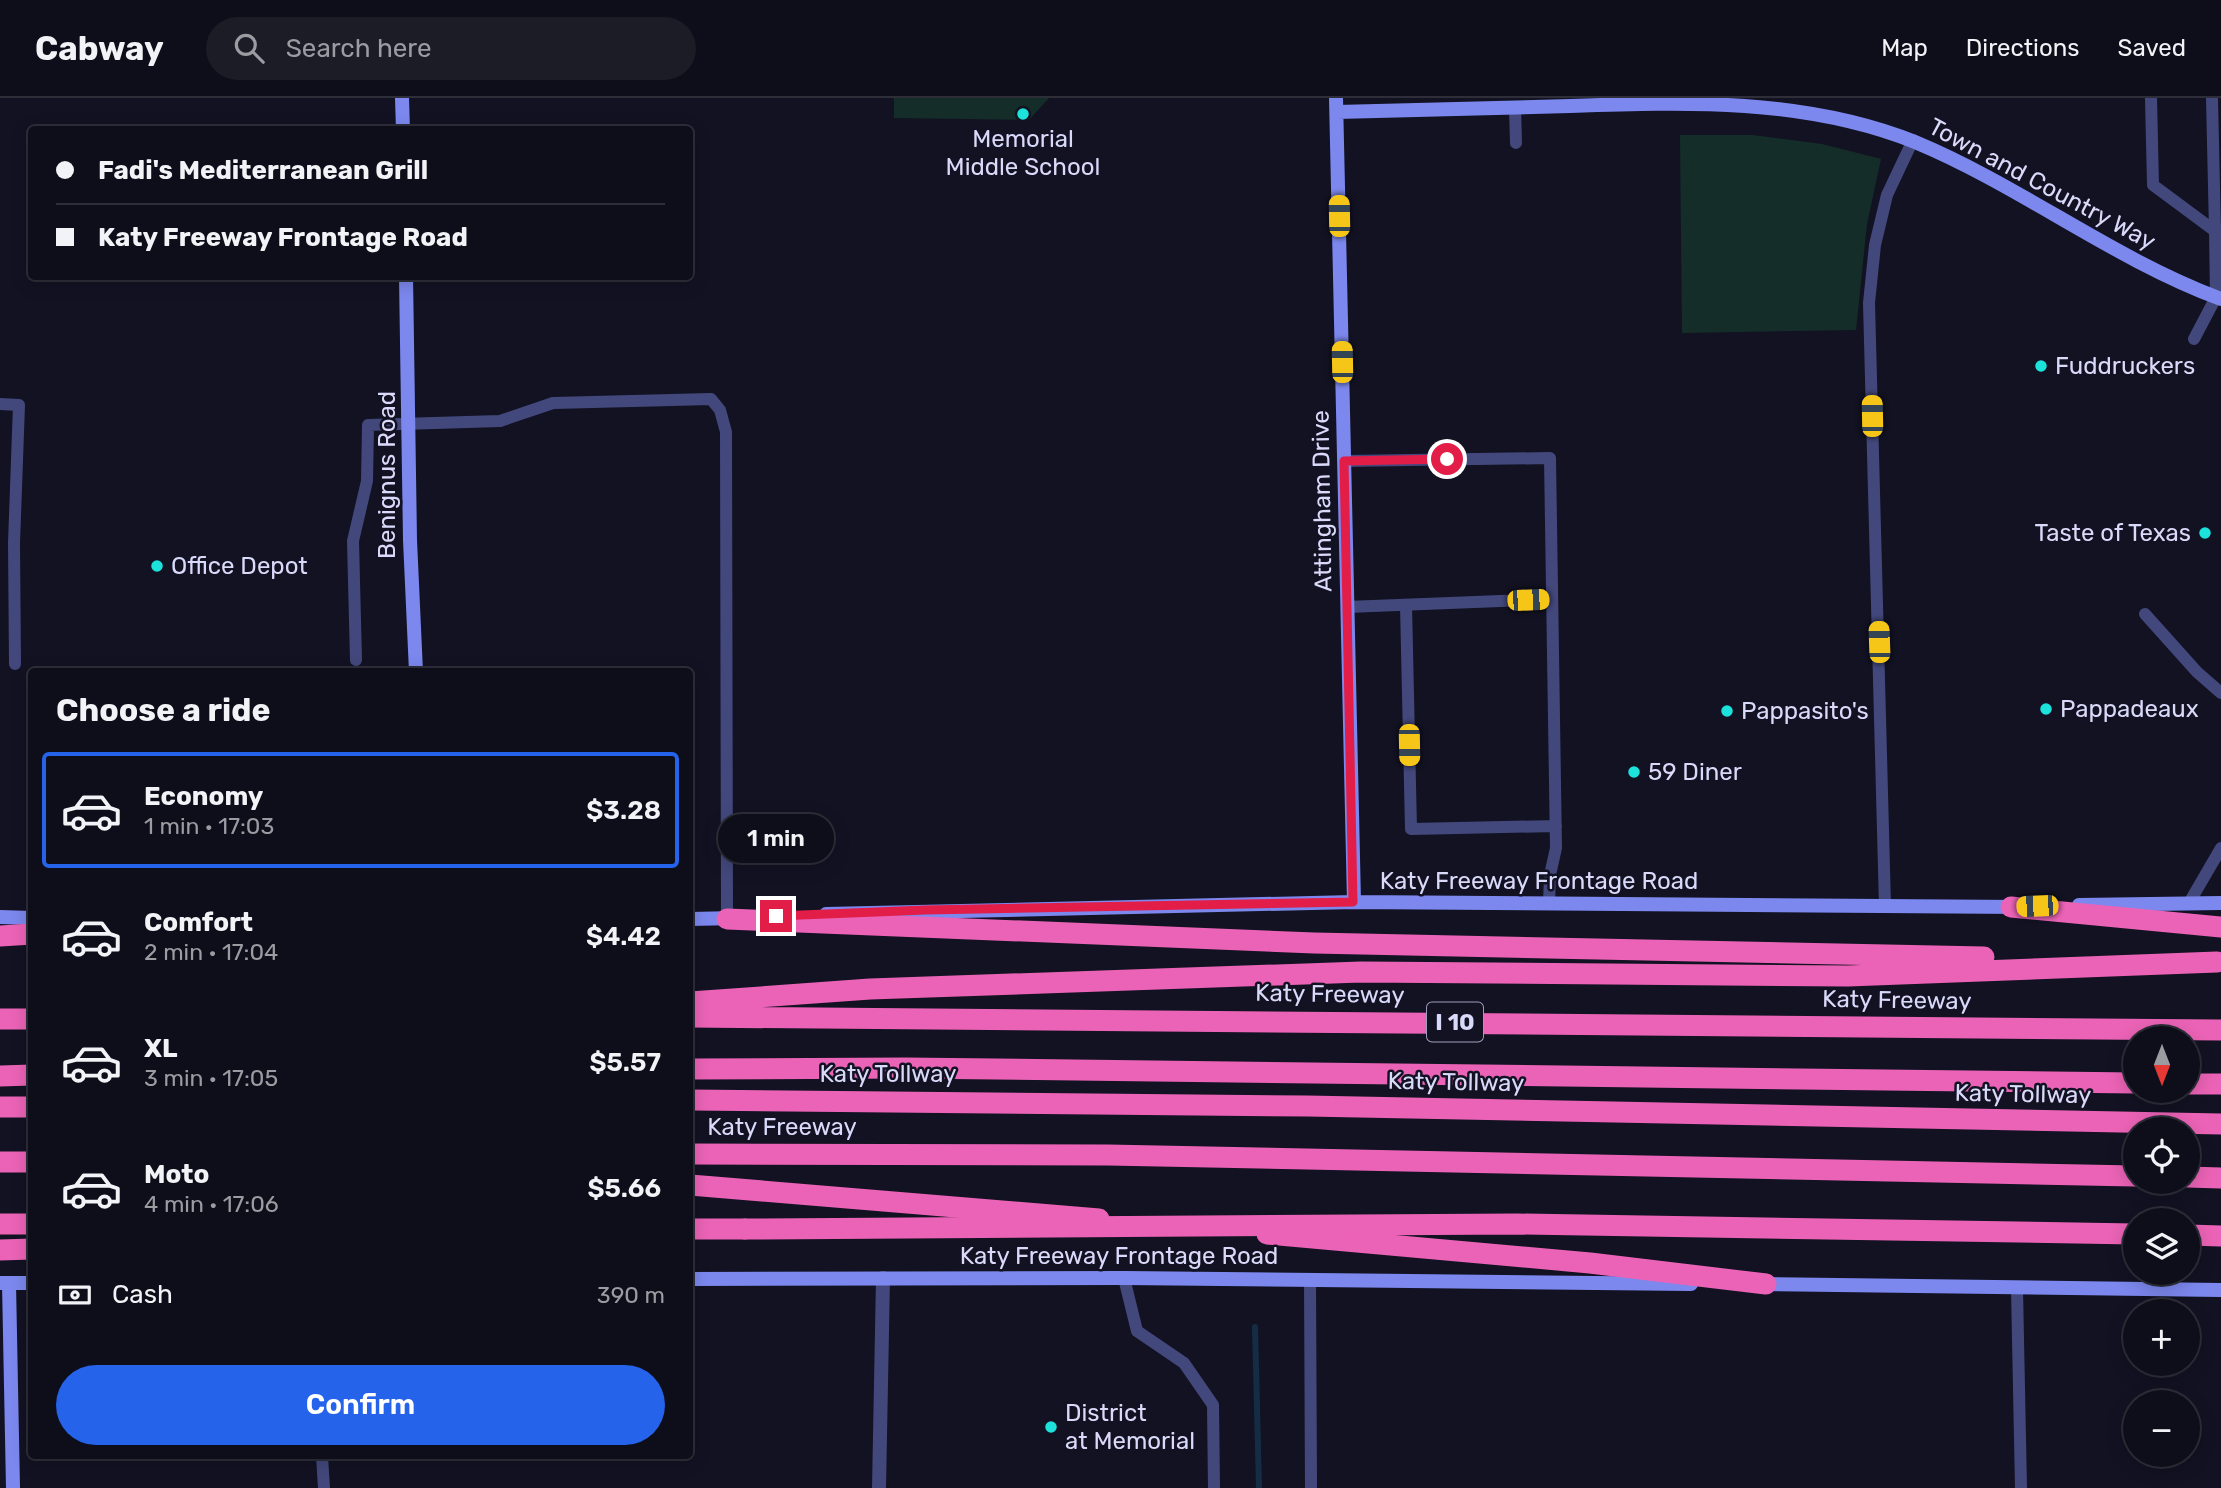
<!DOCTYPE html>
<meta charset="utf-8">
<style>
body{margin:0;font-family:Rubik,sans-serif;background:#1c1c27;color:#f1f3f6;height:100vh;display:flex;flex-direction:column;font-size:26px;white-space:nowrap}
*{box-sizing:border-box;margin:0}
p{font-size:23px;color:#9b9ca2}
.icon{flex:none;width:38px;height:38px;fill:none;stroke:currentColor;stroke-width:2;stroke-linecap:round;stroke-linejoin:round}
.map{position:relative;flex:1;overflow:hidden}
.side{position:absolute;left:28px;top:570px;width:665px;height:791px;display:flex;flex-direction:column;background:#0e0e1a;border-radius:7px;box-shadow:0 4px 18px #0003,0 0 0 2px #2e2e39}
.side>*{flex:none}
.banner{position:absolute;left:28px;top:28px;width:665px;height:154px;border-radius:7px;box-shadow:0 4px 18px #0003,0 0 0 2px #2e2e39;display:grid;align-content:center;height:154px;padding:0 28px;background:#0e0e1a}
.needle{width:46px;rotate:180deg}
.fabs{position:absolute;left:2123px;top:928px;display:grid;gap:14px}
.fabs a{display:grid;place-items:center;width:77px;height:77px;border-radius:50%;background:#0e0e1a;box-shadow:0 4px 18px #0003,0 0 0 2px #2e2e39;font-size:35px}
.end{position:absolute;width:32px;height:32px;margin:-16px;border:9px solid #e11d48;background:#fff;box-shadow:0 0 0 4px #fff}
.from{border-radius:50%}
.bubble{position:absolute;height:49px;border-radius:24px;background:#0e0e1a;box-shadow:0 4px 18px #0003,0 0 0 2px #2e2e39;font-size:23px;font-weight:600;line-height:49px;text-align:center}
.car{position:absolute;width:21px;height:42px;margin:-21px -10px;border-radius:9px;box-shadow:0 0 5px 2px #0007;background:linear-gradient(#f5c518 24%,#345 0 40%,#f5c518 0 76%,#345 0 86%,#f5c518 0)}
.banner b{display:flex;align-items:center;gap:24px;height:66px;font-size:26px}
.banner b+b{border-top:2px solid #2e2e39}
.banner i{width:18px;height:18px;background:#f1f3f6}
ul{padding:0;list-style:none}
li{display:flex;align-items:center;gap:21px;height:116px;margin:0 14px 10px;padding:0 14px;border:4px solid transparent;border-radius:7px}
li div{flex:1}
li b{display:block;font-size:26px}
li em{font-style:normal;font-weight:600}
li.active{border-color:#2563eb}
li>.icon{width:63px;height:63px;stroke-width:1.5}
h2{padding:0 28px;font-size:32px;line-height:84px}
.pay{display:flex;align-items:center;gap:18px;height:77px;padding:0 28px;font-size:26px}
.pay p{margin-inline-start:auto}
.action{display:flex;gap:14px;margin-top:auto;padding:14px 28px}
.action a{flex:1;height:80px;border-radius:42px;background:#2563eb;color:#fff;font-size:28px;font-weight:600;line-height:80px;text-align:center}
header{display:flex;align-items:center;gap:42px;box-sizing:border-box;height:98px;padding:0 35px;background:#0e0e1a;border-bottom:2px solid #2e2e39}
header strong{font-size:33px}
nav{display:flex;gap:38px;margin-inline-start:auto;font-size:24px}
.search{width:490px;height:63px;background:#1c1c27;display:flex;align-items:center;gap:18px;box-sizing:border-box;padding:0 24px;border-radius:38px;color:#9b9ca2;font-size:26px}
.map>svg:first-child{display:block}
.green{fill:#152d29}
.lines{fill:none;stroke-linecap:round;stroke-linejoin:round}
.stream{stroke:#152d44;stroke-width:6}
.lane{stroke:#43487c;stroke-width:12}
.street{stroke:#43487c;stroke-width:14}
.secondary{stroke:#7c88ee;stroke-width:14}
.highway{stroke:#eb63b6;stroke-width:21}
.highway-bridge{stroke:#eb63b6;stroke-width:21}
.route{stroke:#e11d48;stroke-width:9}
.poi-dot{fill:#1de2dc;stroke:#121223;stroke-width:2.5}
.labels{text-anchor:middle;stroke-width:5;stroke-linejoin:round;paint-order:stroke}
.shield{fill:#121223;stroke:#9d9dba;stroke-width:2}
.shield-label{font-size:23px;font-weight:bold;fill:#d9d9fa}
.poi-label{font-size:24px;fill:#d9d9fa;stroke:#121223;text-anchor:start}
.street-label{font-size:24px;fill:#d9d9fa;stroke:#121223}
</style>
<header>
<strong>Cabway</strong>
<div class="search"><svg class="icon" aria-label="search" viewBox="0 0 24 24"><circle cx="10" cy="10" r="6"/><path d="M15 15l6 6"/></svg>Search here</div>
<nav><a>Map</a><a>Directions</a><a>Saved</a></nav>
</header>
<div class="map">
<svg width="2221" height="1390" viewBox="0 0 2221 1390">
<rect width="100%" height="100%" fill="#121223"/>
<!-- green -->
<path class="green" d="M894 0H1049L1029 22 894 20Z
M1680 37H1752L1822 46 1881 61 1867 126 1856 232 1682 235Z"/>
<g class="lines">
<!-- stream -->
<path class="stream" d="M1255 1229 1259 1390"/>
<!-- lane -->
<path class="lane" d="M2151 0 2153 87 2215 133
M2212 0 2215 133
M1515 9 1516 45
M2194 241 2216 199 2215 133H2220
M0 306 19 307 14 445 15 566
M1344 363 1550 360 1556 750 1550 777 1549 806
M1406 507 1411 731 1556 728
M1347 509 1552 501
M2145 516 2197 574 2221 595
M356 562 353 443 367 383 368 327 500 323 553 305 711 301 720 312 726 334 727 821
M2189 805 2221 750
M1885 808 1869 205 1875 147 1887 97 1913 42
M1124 1180 1137 1233 1184 1265 1213 1307 1214 1390
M1310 1182 1311 1390
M2017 1191 2021 1390
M322 1358 324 1390"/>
<!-- street -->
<path class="street" d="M879 1390 883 1180"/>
<!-- secondary -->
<path class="secondary" d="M402 0 403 32
M1336 0 1354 804
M1337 14C1414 12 1492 10 1570 8 1686 4 1805 0 1915 44 2021 88 2113 161 2221 201
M406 178 410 442 416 574
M2079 807 2221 805
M826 816 1354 804 2020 809
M0 819 32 820
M690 821 736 820
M690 1181 1124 1180 1691 1186
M1 1185H32
M9 1185 13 1390
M1757 1186 2221 1192"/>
<!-- highway -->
<path class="highway" d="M2011 809 2221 829
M727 821 1314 845 1984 859
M0 838 32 836
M690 904 870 891 1361 874 1848 878 2217 864
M690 919 2221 932
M0 921H32
M690 971 906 970 2135 985
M0 978 32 977
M2188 986H2221
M690 1002 1307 1008 2221 1026
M0 1009H32
M690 1056 1108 1057 2135 1078
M0 1064H32
M2188 1079 2221 1080
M690 1087 1099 1121
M0 1126H32
M690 1131H745
M1267 1136 1590 1165 1766 1186
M2188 1137 2221 1138
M0 1152 32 1151"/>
<!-- highway-bridge -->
<path class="highway-bridge" d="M745 1131 1517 1126 2135 1136"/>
</g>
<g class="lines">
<!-- route -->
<path class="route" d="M776 818 926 812 1353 804 1344 363 1447 361"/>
</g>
<!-- markers -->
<g class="poi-dot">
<circle cx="1023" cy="16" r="7"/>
<circle cx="2041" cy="268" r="7"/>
<circle cx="2205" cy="435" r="7"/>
<circle cx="157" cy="468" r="7"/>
<circle cx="2046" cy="611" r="7"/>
<circle cx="1727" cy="613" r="7"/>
<circle cx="1634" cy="674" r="7"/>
<circle cx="1051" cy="1329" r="7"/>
</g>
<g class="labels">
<!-- shield labels -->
<rect class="shield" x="1427" y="904.5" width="56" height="39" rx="5"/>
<g class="shield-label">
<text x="1455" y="932">I 10</text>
</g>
<!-- poi labels -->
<g class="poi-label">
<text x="1023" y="49" text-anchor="middle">Memorial<tspan x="1023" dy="28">Middle School</tspan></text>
<text x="2055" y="276">Fuddruckers</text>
<text x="2191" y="443" text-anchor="end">Taste of Texas</text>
<text x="171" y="476">Office Depot</text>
<text x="2060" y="619">Pappadeaux</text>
<text x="1741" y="621">Pappasito's</text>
<text x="1648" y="682">59 Diner</text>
<text x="1065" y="1323">District<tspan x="1065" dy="28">at Memorial</tspan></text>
</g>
<!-- street labels -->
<g class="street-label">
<text transform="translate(2042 86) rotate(28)" y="8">Town and Country Way</text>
<text transform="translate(387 377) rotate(-90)" y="8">Benignus Road</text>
<text transform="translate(1322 403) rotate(-91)" y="8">Attingham Drive</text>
<text x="1539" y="791">Katy Freeway Frontage Road</text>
<text transform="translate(1330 896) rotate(1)" y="8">Katy Freeway</text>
<text transform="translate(1897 902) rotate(1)" y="8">Katy Freeway</text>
<text x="888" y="984">Katy Tollway</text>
<text transform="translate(1456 984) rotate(1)" y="8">Katy Tollway</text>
<text transform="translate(2023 996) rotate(1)" y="8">Katy Tollway</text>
<text x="782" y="1037">Katy Freeway</text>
<text x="1119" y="1166">Katy Freeway Frontage Road</text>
</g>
</g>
</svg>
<div class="fabs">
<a><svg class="needle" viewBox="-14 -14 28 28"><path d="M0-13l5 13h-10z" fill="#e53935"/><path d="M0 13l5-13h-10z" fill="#9b9ca2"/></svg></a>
<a><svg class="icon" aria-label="locate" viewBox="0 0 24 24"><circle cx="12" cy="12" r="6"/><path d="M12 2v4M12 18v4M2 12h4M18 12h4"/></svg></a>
<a><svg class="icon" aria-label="layers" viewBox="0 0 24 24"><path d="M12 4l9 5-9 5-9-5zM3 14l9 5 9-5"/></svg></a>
<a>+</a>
<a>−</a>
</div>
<i class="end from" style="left:1447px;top:361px"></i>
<i class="end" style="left:776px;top:818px"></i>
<div class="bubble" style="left:718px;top:716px;width:116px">1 min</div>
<i class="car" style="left:1339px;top:118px;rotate:359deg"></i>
<i class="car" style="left:1342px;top:264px;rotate:359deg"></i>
<i class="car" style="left:1872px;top:318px;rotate:359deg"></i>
<i class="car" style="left:1528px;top:502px;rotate:88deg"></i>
<i class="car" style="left:1879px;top:544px;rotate:358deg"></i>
<i class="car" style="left:1409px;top:647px;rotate:179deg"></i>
<i class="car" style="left:2037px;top:808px;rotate:268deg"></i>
<div class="banner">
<b><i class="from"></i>Fadi's Mediterranean Grill</b>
<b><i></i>Katy Freeway Frontage Road</b>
</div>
<section class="side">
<h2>Choose a ride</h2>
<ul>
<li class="active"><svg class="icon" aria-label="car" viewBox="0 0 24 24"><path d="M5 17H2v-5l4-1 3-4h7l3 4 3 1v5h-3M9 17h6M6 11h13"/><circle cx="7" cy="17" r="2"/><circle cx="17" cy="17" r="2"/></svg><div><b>Economy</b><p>1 min · 17:03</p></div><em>$3.28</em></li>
<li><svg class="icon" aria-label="car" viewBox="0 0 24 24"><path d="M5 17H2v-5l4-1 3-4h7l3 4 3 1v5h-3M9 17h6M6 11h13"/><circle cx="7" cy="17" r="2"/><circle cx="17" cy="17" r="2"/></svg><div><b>Comfort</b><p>2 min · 17:04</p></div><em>$4.42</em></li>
<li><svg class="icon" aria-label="car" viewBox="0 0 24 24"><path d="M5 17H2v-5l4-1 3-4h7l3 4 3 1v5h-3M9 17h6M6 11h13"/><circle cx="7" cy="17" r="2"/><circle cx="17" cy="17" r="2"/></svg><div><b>XL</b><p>3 min · 17:05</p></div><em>$5.57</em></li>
<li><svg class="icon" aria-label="car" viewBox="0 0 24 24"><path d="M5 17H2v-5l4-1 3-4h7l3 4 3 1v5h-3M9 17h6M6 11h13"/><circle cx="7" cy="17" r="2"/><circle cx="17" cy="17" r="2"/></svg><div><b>Moto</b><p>4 min · 17:06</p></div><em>$5.66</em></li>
</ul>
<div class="pay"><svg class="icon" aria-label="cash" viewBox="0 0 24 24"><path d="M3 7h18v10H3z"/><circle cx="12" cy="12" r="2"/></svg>Cash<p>390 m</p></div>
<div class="action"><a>Confirm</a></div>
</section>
</div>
